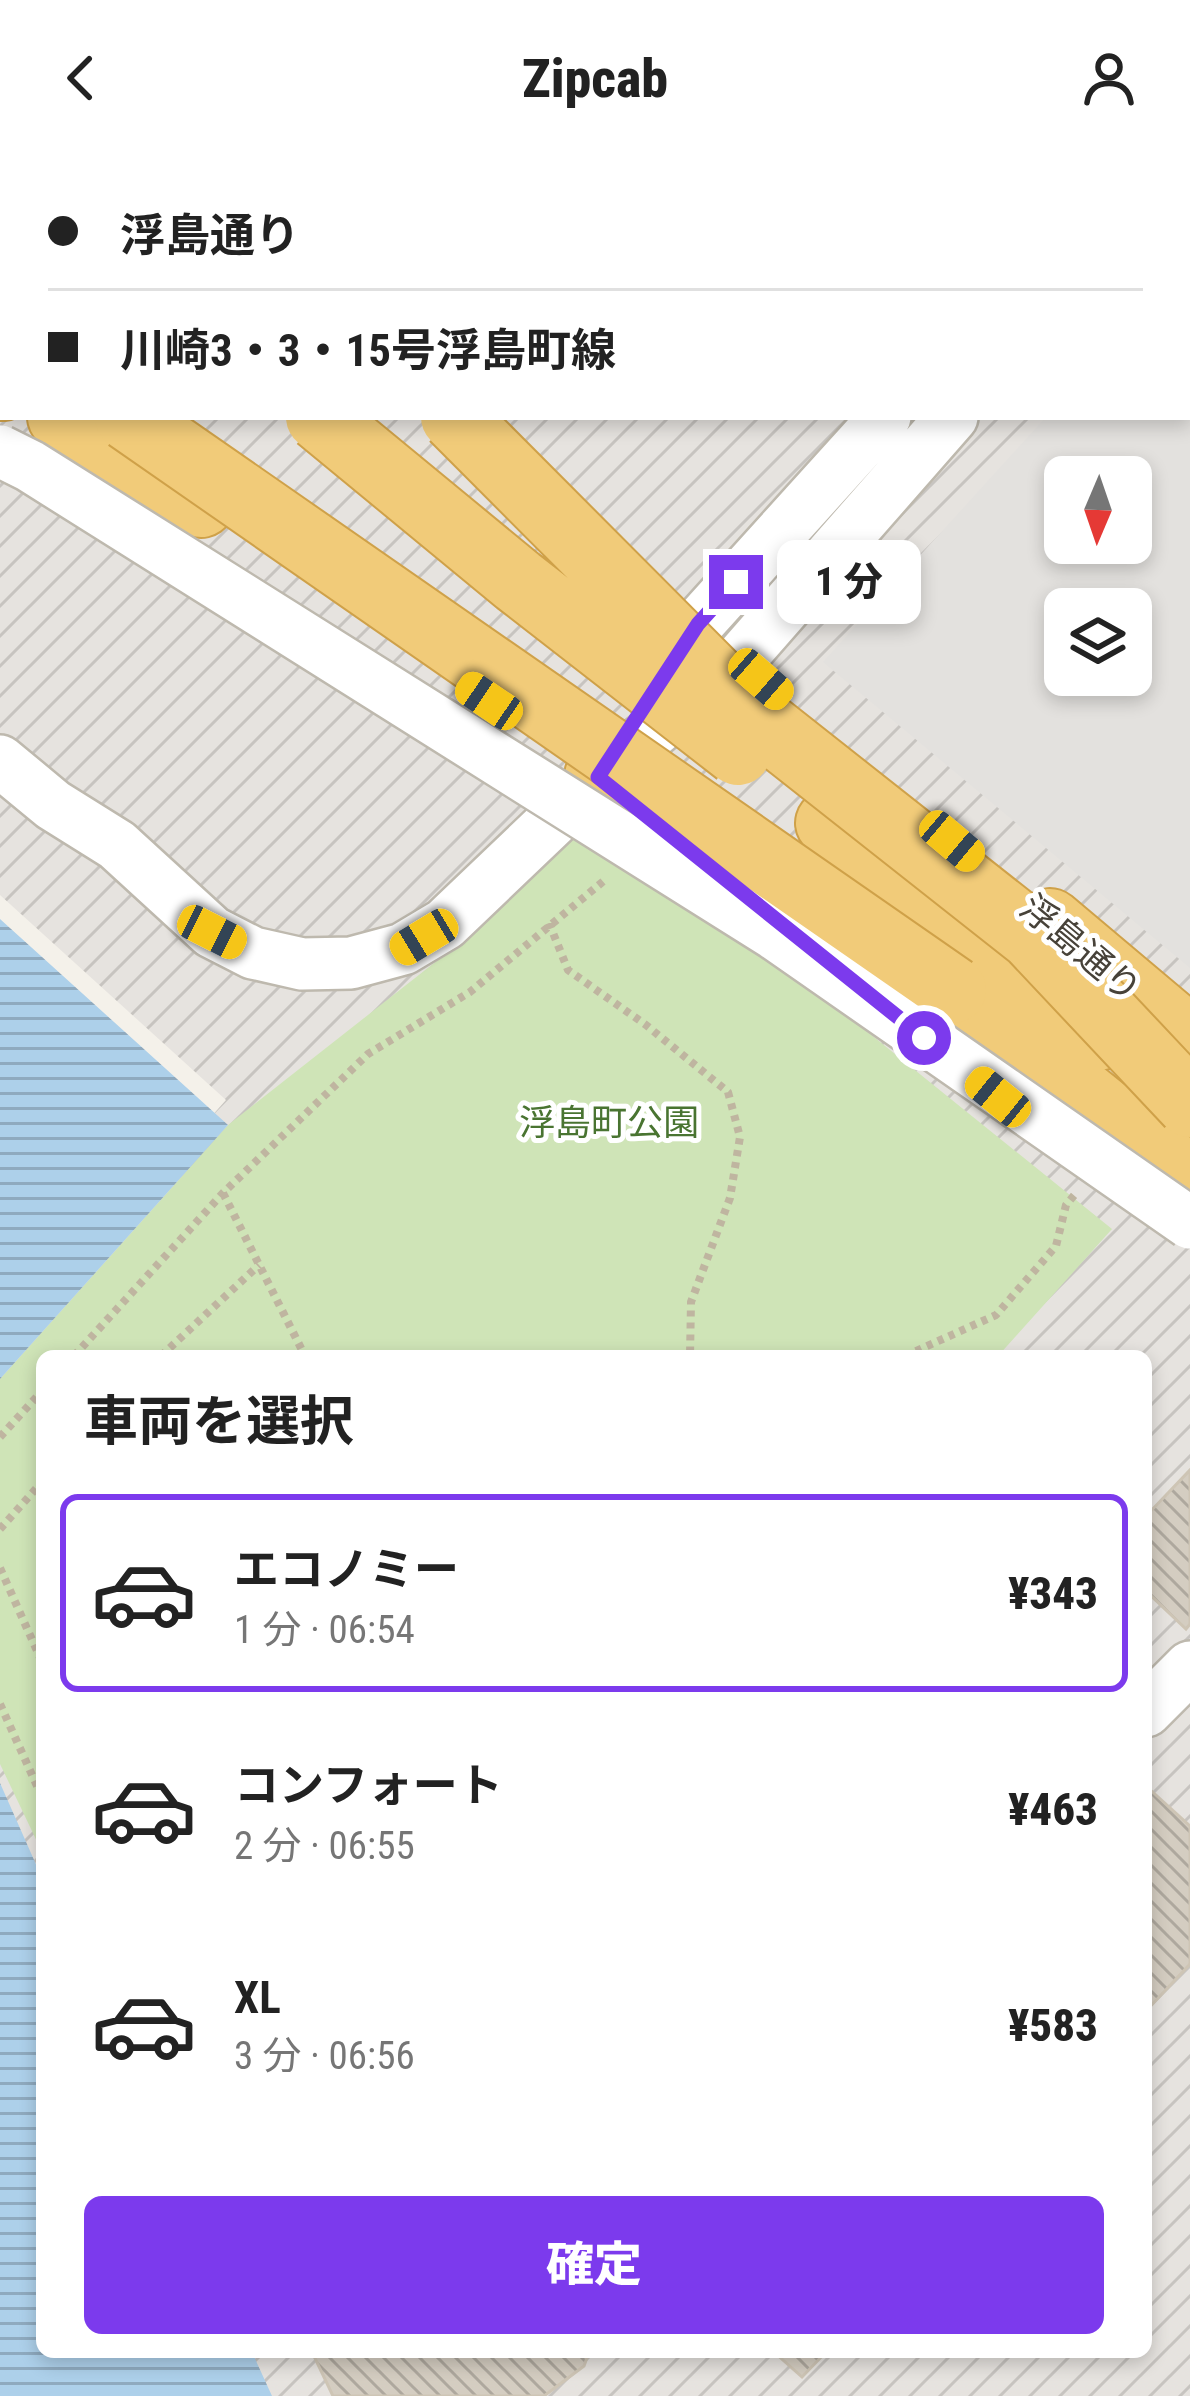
<!DOCTYPE html>
<html lang="ja">
<meta charset="utf-8">
<style>
body{margin:0;font-family:"Roboto Condensed","Noto Sans JP",sans-serif;background:#f2f2f2;color:#222;height:100vh;display:flex;flex-direction:column;font-size:45px;white-space:nowrap}
*{box-sizing:border-box;margin:0}
p{font-size:39px;color:#767676}
.icon{flex:none;width:66px;height:66px;fill:none;stroke:currentColor;stroke-width:2;stroke-linecap:round;stroke-linejoin:round}
.map{position:relative;flex:1;overflow:hidden}
.sheet{position:absolute;left:36px;top:1194px;width:1116px;height:1008px;display:flex;flex-direction:column;background:#fff;border-radius:18px;box-shadow:0 6px 18px #0003}
.sheet>*{flex:none}
.banner{position:absolute;left:0px;top:0px;width:1191px;height:264px;box-shadow:0 6px 18px #0003;display:grid;align-content:center;height:264px;padding:0 48px;background:#fff}
.needle{width:78px;rotate:182deg}
.fabs{position:absolute;left:1044px;top:300px;display:grid;gap:24px}
.fabs a{display:grid;place-items:center;width:108px;height:108px;border-radius:18px;background:#fff;box-shadow:0 6px 18px #0003;font-size:60px}
.end{position:absolute;width:54px;height:54px;margin:-27px;border:15px solid #7c3aed;background:#fff;box-shadow:0 0 0 6px #fff}
.from{border-radius:50%}
.bubble{position:absolute;height:84px;border-radius:18px;background:#fff;box-shadow:0 6px 18px #0003;font-size:39px;font-weight:800;line-height:84px;text-align:center}
.car{position:absolute;width:36px;height:72px;margin:-36px -18px;border-radius:15px;box-shadow:0 0 9px 3px #0007;background:linear-gradient(#f5c518 24%,#345 0 40%,#f5c518 0 76%,#345 0 86%,#f5c518 0)}
.banner b{display:flex;align-items:center;gap:42px;height:114px;font-size:45px}
.banner b+b{border-top:3px solid #e0e0e0}
.banner i{width:30px;height:30px;background:#222}
ul{padding:0;list-style:none}
li{display:flex;align-items:center;gap:36px;height:198px;margin:0 24px 18px;padding:0 24px;border:6px solid transparent;border-radius:18px}
li div{flex:1}
li b{display:block;font-size:45px}
li em{font-style:normal;font-weight:800}
li.current{border-color:#7c3aed}
li>.icon{width:108px;height:108px;stroke-width:1.5}
h2{padding:0 48px;font-size:54px;line-height:144px}
.cta{display:flex;gap:24px;margin-top:auto;padding:24px 48px}
.cta a{flex:1;height:138px;border-radius:18px;background:#7c3aed;color:#fff;font-size:48px;font-weight:800;line-height:138px;text-align:center}
header{display:flex;justify-content:space-between;align-items:center;height:156px;padding:0 48px;background:#fff;font-size:54px;font-weight:800}
.map>svg:first-child{display:block}
.industrial{fill:url(#industrial-furrows);fill-rule:evenodd}
.green{fill:#cfe4b7}
.parking{fill:#e3e1de;fill-rule:evenodd}
.water{fill:url(#water-rules)}
.building{fill:url(#building-back-hatch);stroke:#cec5b5;stroke-width:3}
.lines{fill:none;stroke-linecap:round;stroke-linejoin:round}
.minor-casing{stroke:#beb9ae;stroke-width:56}
.highway-casing{stroke:#cfa149;stroke-width:70}
.path{stroke:#bfb5a0;stroke-width:8;stroke-dasharray:6 6;stroke-linecap:butt}
.minor{stroke:#fff;stroke-width:51}
.highway{stroke:#f1cb79;stroke-width:66}
.minor-bridge-casing{stroke:#beb9ae;stroke-width:56;stroke-linecap:butt}
.highway-bridge-casing{stroke:#cfa149;stroke-width:70;stroke-linecap:butt}
.minor-bridge{stroke:#fff;stroke-width:51}
.highway-bridge{stroke:#f1cb79;stroke-width:66}
.route{stroke:#7c3aed;stroke-width:15}
.labels{text-anchor:middle;stroke-width:10;stroke-linejoin:round;paint-order:stroke}
.street-label{font-size:36px;fill:#474239;stroke:#fff}
.park-label{font-size:36px;fill:#497431;stroke:#fff}
</style>
<header><svg class="icon" aria-label="back" viewBox="0 0 24 24"><path d="M15 5l-7 7 7 7"/></svg>Zipcab<svg class="icon" aria-label="person" viewBox="0 0 24 24"><circle cx="12" cy="8" r="4"/><path d="M4 21q1-7 8-7t8 7"/></svg></header>
<div class="map">
<svg width="1190" height="2240" viewBox="0 0 1190 2240">
<defs>
<pattern id="industrial-furrows" width="10" height="10" patternUnits="userSpaceOnUse" patternTransform="scale(3)"><rect width="10" height="10" fill="#e6e3df"/><path d="M-1 1l2-2M0 10L10 0M9 11l2-2" fill="none" stroke="#c7c4c0"/></pattern>
<pattern id="water-rules" width="6" height="5" patternUnits="userSpaceOnUse" patternTransform="scale(3)"><rect width="6" height="5" fill="#add0ea"/><path d="M0 2.5h6" fill="none" stroke="#8faabf"/></pattern>
<pattern id="building-back-hatch" width="6" height="6" patternUnits="userSpaceOnUse" patternTransform="scale(3)"><rect width="6" height="6" fill="#d4cdc1"/><path d="M-1 5l2 2M0 0l6 6M5-1l2 2" fill="none" stroke="#aea89e"/></pattern>
</defs>
<rect width="100%" height="100%" fill="#f4f1ea"/>
<!-- industrial -->
<path class="industrial" d="M0 0H1190V2240H263L243 2196H1146V1200H42V1747L0 1653V1198L226 944 0 739ZM3 3H1188V261H3ZM1065 321H1131V387H1065ZM1065 453H1131V519H1065Z"/>
<!-- green -->
<path class="green" d="M595 656 1112 1073 998 1200H42V1696L0 1608V1223L228 969 471 778Z"/>
<!-- parking -->
<path class="parking" d="M1190 103V812L823 506 1046 261H1188ZM1065 321H1131V387H1065ZM1065 453H1131V519H1065Z"/>
<!-- water -->
<path class="water" d="M0 763 228 969 0 1223Z
M0 1627 42 1722V2196H252L272 2240H0Z"/>
<!-- building -->
<path class="building" d="M1190 1314V1468L1186 1473 1146 1435V1360Z
M1146 1630 1190 1670V1808L1146 1855Z
M312 2196H589L584 2210 544 2240H333Z
M774 2196H826L802 2221Z"/>
<g class="lines">
<defs>
<path id="minor" d="M1134 0 1137 3
M998 3 1001 0
M1180 3 1183 0
M664 520 698 468 885 261
M0 605 53 649 117 689 212 776 253 797 302 808 351 807 403 793 445 768 599 621 739 504 952 261
M1146 1555 1190 1511"/>
<path id="highway" d="M0 0 3 3
M155 0 159 3
M208 0 211 3
M0 110 3 112
M0 173 3 175
M0 230 3 231
M61 261 201 348
M598 620 765 754
M829 667 1099 881
M1050 766 1190 884
M953 834 1190 1024"/>
</defs>
<!-- minor casing -->
<use href="#minor" class="minor-casing"/>
<!-- highway casing -->
<use href="#highway" class="highway-casing"/>
<!-- path -->
<path class="path" d="M549 767 568 814 646 869 728 936 740 981 730 1042 691 1146 690 1200
M223 1037 305 1200
M74 1200 223 1037 368 898 470 836 606 723
M161 1200 259 1109
M905 1200 996 1159 1056 1090 1066 1049 1076 1037
M0 1281 42 1235
M0 1373 42 1326
M0 1412 42 1506
M0 1548 42 1641"/>
<!-- minor -->
<use href="#minor" class="minor"/>
<!-- highway -->
<use href="#highway" class="highway"/>
<defs>
<path id="minor-bridge" d="M0 295 30 310 775 778 1190 1067"/>
<path id="highway-bridge" d="M128 261 953 834
M319 261 518 425 738 596
M454 261 747 555 1032 780 1190 948"/>
</defs>
<!-- minor-bridge casing -->
<use href="#minor-bridge" class="minor-bridge-casing"/>
<!-- highway-bridge casing -->
<use href="#highway-bridge" class="highway-bridge-casing"/>
<!-- minor-bridge -->
<use href="#minor-bridge" class="minor-bridge"/>
<!-- highway-bridge -->
<use href="#highway-bridge" class="highway-bridge"/>
</g>
<g class="lines">
<!-- route -->
<path class="route" d="M736 426 698 468 598 621 924 882"/>
</g>
<g class="labels">
<!-- street labels -->
<g class="street-label">
<text transform="translate(1081 792) rotate(40)" y="13">浮島通り</text>
</g>
<!-- park labels -->
<g class="park-label">
<text x="609" y="979">浮島町公園</text>
</g>
</g>
</svg>
<div class="fabs">
<a><svg class="needle" viewBox="-14 -14 28 28"><path d="M0-13l5 13h-10z" fill="#e53935"/><path d="M0 13l5-13h-10z" fill="#767676"/></svg></a>
<a><svg class="icon" aria-label="layers" viewBox="0 0 24 24"><path d="M12 4l9 5-9 5-9-5zM3 14l9 5 9-5"/></svg></a>
</div>
<i class="end from" style="left:924px;top:882px"></i>
<i class="end" style="left:736px;top:426px"></i>
<div class="bubble" style="left:777px;top:384px;width:144px">1 分</div>
<i class="car" style="left:761px;top:523px;rotate:131deg"></i>
<i class="car" style="left:489px;top:545px;rotate:304deg"></i>
<i class="car" style="left:952px;top:685px;rotate:130deg"></i>
<i class="car" style="left:212px;top:776px;rotate:117deg"></i>
<i class="car" style="left:424px;top:781px;rotate:239deg"></i>
<i class="car" style="left:998px;top:941px;rotate:309deg"></i>
<div class="banner">
<b><i class="from"></i>浮島通り</b>
<b><i></i>川崎3・3・15号浮島町線</b>
</div>
<section class="sheet">
<h2>車両を選択</h2>
<ul>
<li class="current"><svg class="icon" aria-label="car" viewBox="0 0 24 24"><path d="M5 17H2v-5l4-1 3-4h7l3 4 3 1v5h-3M9 17h6M6 11h13"/><circle cx="7" cy="17" r="2"/><circle cx="17" cy="17" r="2"/></svg><div><b>エコノミー</b><p>1 分 · 06:54</p></div><em>¥343</em></li>
<li><svg class="icon" aria-label="car" viewBox="0 0 24 24"><path d="M5 17H2v-5l4-1 3-4h7l3 4 3 1v5h-3M9 17h6M6 11h13"/><circle cx="7" cy="17" r="2"/><circle cx="17" cy="17" r="2"/></svg><div><b>コンフォート</b><p>2 分 · 06:55</p></div><em>¥463</em></li>
<li><svg class="icon" aria-label="car" viewBox="0 0 24 24"><path d="M5 17H2v-5l4-1 3-4h7l3 4 3 1v5h-3M9 17h6M6 11h13"/><circle cx="7" cy="17" r="2"/><circle cx="17" cy="17" r="2"/></svg><div><b>XL</b><p>3 分 · 06:56</p></div><em>¥583</em></li>
</ul>
<div class="cta"><a>確定</a></div>
</section>
</div>
